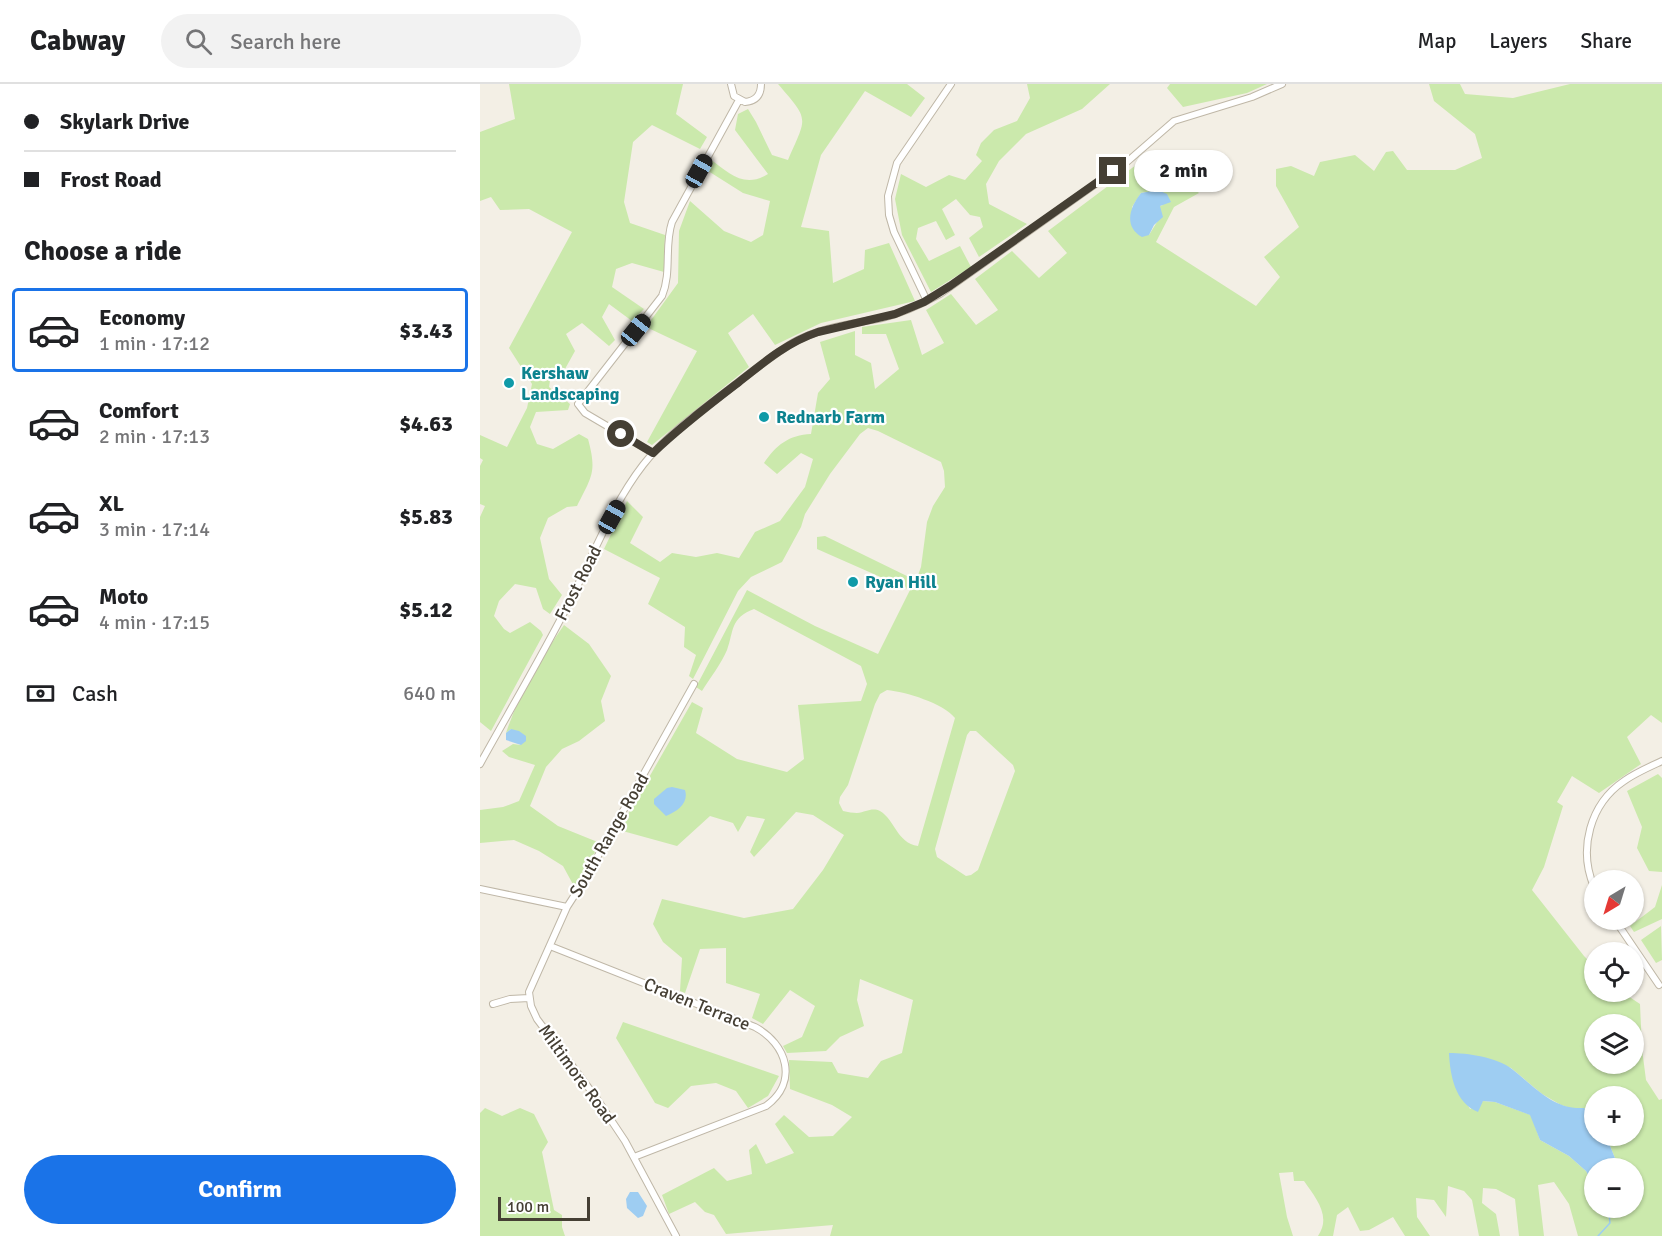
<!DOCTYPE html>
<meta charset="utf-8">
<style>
body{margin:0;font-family:Signika,sans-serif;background:#f2f2f2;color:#202124;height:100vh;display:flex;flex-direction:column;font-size:22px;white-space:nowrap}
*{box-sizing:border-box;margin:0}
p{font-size:20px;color:#757577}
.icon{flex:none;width:33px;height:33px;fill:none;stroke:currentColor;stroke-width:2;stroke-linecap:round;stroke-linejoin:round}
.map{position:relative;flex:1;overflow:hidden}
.details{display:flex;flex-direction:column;background:#fff;width:480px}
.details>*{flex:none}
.banner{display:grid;align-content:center;height:132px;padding:0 24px;background:#fff}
.needle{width:39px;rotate:218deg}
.controls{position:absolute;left:1104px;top:786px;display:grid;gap:12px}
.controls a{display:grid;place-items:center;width:60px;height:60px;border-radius:50%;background:#fff;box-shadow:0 2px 4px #0004;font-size:30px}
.scale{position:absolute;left:18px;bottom:15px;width:92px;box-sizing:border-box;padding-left:6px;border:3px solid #453f34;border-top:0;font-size:16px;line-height:21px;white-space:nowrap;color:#453f34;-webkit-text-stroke:4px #fff;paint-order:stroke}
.end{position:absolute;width:27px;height:27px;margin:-14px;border:8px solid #453f34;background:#fff;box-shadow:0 0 0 3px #fff}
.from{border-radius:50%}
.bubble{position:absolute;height:42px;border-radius:21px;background:#fff;box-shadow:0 2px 4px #0004;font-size:20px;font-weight:700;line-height:42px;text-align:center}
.car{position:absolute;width:18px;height:36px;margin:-18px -9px;border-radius:8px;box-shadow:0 0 4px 2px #0007;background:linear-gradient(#222 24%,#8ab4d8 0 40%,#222 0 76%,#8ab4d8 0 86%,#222 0)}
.banner b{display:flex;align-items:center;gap:21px;height:57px;font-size:22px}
.banner b+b{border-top:2px solid #e0e0e0}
.banner i{width:15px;height:15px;background:#202124}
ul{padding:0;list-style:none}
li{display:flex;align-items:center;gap:18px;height:84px;margin:0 12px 9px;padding:0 12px;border:3px solid transparent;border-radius:6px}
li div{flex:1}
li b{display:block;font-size:22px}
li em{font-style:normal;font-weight:700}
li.selected{border-color:#1a73e8}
li>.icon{width:54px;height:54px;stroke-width:1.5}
h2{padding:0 24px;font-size:27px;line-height:72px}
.pay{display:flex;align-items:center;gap:15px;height:66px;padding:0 24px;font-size:22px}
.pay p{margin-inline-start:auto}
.action{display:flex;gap:12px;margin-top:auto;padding:12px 24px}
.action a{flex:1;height:69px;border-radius:36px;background:#1a73e8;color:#fff;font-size:24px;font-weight:700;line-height:69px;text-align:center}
header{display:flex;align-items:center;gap:36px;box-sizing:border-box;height:84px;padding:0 30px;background:#fff;border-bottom:2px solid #e0e0e0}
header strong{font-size:28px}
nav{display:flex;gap:33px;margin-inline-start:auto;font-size:21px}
.search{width:420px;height:54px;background:#f2f2f2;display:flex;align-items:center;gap:15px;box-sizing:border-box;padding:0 21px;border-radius:33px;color:#757577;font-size:22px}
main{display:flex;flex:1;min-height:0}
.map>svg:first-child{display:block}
.green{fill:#cbe9ac;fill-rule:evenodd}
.water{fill:#9ecdf2}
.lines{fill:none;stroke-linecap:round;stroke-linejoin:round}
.stream{stroke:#9ecdf2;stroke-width:1.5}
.minor-casing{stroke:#bfb7a7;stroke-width:8}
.minor{stroke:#fff;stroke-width:6}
.route{stroke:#453f34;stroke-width:8}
.culture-dot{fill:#0f9aa8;stroke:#fff;stroke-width:2}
.labels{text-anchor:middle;stroke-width:4.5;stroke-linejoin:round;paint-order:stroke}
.culture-label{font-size:18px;font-weight:bold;fill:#0d838f;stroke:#fff;text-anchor:start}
.street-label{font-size:18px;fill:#453f34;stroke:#fff}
</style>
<header>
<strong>Cabway</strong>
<div class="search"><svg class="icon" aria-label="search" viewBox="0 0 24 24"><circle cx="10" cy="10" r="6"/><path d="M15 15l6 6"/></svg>Search here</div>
<nav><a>Map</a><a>Layers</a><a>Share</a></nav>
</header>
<main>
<section class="details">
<div class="banner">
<b><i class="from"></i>Skylark Drive</b>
<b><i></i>Frost Road</b>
</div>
<h2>Choose a ride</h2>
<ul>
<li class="selected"><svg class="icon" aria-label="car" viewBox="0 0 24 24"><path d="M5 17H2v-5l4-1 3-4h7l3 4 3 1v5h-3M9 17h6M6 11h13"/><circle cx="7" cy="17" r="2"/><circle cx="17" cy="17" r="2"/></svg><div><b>Economy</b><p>1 min · 17:12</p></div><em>$3.43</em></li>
<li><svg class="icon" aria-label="car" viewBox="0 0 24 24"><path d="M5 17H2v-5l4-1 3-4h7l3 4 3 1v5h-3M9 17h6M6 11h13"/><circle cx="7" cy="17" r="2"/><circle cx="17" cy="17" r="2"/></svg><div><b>Comfort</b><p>2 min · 17:13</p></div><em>$4.63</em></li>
<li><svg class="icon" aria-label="car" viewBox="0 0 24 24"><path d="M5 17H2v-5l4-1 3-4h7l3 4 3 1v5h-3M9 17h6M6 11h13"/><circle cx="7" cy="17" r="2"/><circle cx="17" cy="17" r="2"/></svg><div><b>XL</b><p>3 min · 17:14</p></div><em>$5.83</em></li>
<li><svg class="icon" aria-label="car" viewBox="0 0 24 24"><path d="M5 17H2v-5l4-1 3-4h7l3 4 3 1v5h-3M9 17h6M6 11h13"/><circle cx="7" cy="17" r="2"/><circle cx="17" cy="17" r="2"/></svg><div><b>Moto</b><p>4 min · 17:15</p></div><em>$5.12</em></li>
</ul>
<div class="pay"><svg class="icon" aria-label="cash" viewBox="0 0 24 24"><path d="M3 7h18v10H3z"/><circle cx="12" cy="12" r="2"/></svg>Cash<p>640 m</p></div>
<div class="action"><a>Confirm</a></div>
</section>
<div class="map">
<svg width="1182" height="1152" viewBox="0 0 1182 1152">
<rect width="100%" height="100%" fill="#f3efe5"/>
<!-- green -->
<path class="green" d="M29 0H203L196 30 227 53 220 65 172 41 153 58 144 118 150 139 185 151 184 188 152 179 136 185 132 203 164 225 152 237 129 220 122 233 135 256 129 262 102 239 86 250 95 267 85 285 71 290 69 303 90 320 88 326 56 328 50 343 57 360 73 365 99 350 108 355C117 388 112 392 97 422L87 423 68 434 60 454 69 495 82 511 70 530 63 525 56 504 35 500 19 517 14 532 24 545 30 549 50 538 61 547 63 551 11 647 0 638V433L5 422 0 420V382L3 376 0 374V351L27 363 47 324 52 300 29 264 92 148 49 125 20 126 11 113 0 117V48L35 35Z
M298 0H427L445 14 431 33 385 7 341 71 321 143 349 147 353 199 384 185 385 166 409 159 435 217 341 239 295 261 273 230 248 249 269 283 172 361 167 358 217 267 166 243 198 199 199 147 210 117 244 147 271 158 283 151 290 117 263 109 225 85 230 75C249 89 264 105 288 90L255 46 258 30 268 25 276 38 292 71 308 76C327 32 330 37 298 0Z
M547 0H630L602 25 546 50 519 77 506 100 509 120 547 140 499 173 489 154 503 143 500 133 490 131 476 115 462 125 475 151 466 156 456 137 438 144 436 155 449 177 480 162 491 183 451 208 422 151 415 115 421 90 446 103 469 91 485 96 502 77 496 71 501 59 514 46 537 37 550 14Z
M690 0H787L767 9 703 23 687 4Z
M949 0H980L985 10 1033 14 1090 0H1182V639L1171 631 1147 653 1161 680 1119 709 1092 692 1077 718 1083 722 1064 783 1052 806 1104 872 1114 882V908H1142L1160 920 1162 965 1166 996 1179 1016 1182 1015V1152H1098L1089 1120 1074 1098 1058 1101 1064 1152H1039L1035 1115 1016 1105 1003 1104 1002 1119 1016 1130 1020 1152H999L992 1116 984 1107 968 1102 966 1133 954 1116 936 1114 937 1133 950 1152H925L913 1133 889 1146 880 1147 868 1123 857 1131 853 1152H838C852 1132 835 1113 824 1097H814L813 1088 799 1089 807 1133 813 1152H350L353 1141 246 1150 234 1131 225 1128 215 1118 189 1130 182 1111 234 1084 247 1097 272 1090 269 1066 276 1060 286 1080 314 1069 295 1040 304 1031 329 1053 353 1052 372 1033 352 1021 310 1005 309 976 352 978 358 989 388 994 401 977 422 969 433 916 380 895 377 916 384 942 360 953 346 967 307 969 303 962 322 953 335 922 310 906 283 940 272 934 280 910 246 899V864L220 865 205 909 200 907 202 874 183 858 173 840 182 815 264 834 313 825 343 786 364 751 333 731 316 728 274 773 270 768 285 735 267 732 258 748 253 739 230 732 197 762 139 746 212 618 223 624 216 649 257 675 307 688 324 675 318 621 381 617 387 600 381 582 274 525C250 534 254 547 247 566 241 580 230 594 222 607L216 603 267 506 335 542 398 570 430 506 337 465V453L345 452 433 495 438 491 441 483 447 438 453 422 465 403 464 387 461 378 398 347 388 344 380 350 350 390 325 430 321 443 302 478 271 493 258 507 213 595 209 592 216 571 204 563 205 543 168 520 180 494 124 465 147 417 163 433 150 459 180 478 192 469 216 473 237 469 259 474 275 448 300 437 325 403 333 375 321 369 297 390 284 379C296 361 309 351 331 350L338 309 350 295 340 258 375 247V271L391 279 395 305 419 285 406 250H382V243L431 236 442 271 464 259 446 226 471 210 496 241 518 226 495 195 532 167 559 194 587 169 568 147 660 78 678 87 689 81 719 109 694 123 676 158 776 222 800 193 784 173 819 143 796 102V85L811 82 834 92 840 78 875 71 894 87 906 68 913 67 927 86H975L1002 74 995 50 954 17ZM678 106 683 121 680 122 677 138 669 151 652 123 661 109ZM407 606C426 608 463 619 475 634L438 762C417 759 415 736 400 727 392 723 386 728 377 729 373 729 368 728 363 727L359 719 360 713 368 701 395 620 400 610ZM490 647H496L533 681 535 687 498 786 491 791 486 792 457 773 455 765 487 651ZM1114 940H1154V980H1114ZM998 973 1014 977 1031 984 1062 1010 1081 1021 1093 1025 1104 1024 1114 1035V1012H1154V1052H1126L1139 1084H1154V1124H1114V1102L1106 1087 1089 1072 1060 1056 1051 1031 1015 1018 1003 1017 990 1025 987 1019Z
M84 541 109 560 131 592 121 617 125 637 99 657 82 665 66 683 50 722 78 742 120 759 95 804 83 782 59 767 34 756 0 759V726L23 723 39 717 55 681 29 673 22 667 33 660 41 661 31 645 26 649C39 610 60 575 84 541Z
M1178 690 1182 694V788L1169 787 1157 764 1162 743 1147 707Z
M1182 801V835L1154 848 1150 842 1175 823Z
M1181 842 1182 876 1176 879 1161 856Z
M143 938 299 992 288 1012 268 1024 256 1007 236 999 211 1002 188 1024 175 1019 136 954Z
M5 1024 22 1032 40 1024 54 1030 68 1058 62 1068 74 1126 82 1131V1143L85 1152H0V1029Z"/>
<!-- water -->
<path class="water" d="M678 106 687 110 691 118 680 122 683 133 674 141 669 151 662 153C643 142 650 123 661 109Z
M31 645 39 647 46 652V657L41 661 26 656V649Z
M192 703 205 706C209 719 198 727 186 732L174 720V715L187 704Z
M969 969C988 969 1016 973 1032 985 1054 1002 1073 1026 1104 1024L1114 1035V1052H1126L1139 1084H1114V1102L1106 1087 1089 1072 1060 1056 1050 1031 1015 1018 1003 1017 998 1028C975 1019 970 991 969 969Z
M150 1108H158L167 1122 163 1132 158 1134 147 1124 146 1115Z"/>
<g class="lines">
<!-- stream -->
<path class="stream" d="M1118 1152 1130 1139 1129 1130 1122 1124"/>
<defs>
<path id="minor" d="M251 0 254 12 265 18C276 17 281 11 281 0
M447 217 414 148 409 131 408 112 417 79 471 0
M173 369 105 329 98 320 182 212C192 188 184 162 192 138L259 16
M0 680C30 626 62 572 90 517 113 472 132 421 163 381 187 350 221 327 252 303 272 288 292 271 314 258 341 243 372 240 402 234 423 229 442 220 460 210L648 77 694 37 772 13 802 0
M1114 803C1098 765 1110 720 1144 697 1155 689 1169 683 1182 677
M0 805 87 823 105 795 214 600
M87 823 49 908 51 922 57 935 117 1015 145 1057 196 1152
M1135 836 1179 901
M70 862 275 943C307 960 319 998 286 1022L154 1073
M13 920 30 915 49 914"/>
</defs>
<!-- minor casing -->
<use href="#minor" class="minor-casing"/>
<!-- minor -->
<use href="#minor" class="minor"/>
</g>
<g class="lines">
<!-- route -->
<path class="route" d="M141 350 173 369C200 343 229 321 259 298 284 278 308 258 338 248L415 230 444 218 470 202 633 87"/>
</g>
<!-- markers -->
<g class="culture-dot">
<circle cx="29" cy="299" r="6"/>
<circle cx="284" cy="333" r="6"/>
<circle cx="373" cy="498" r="6"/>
</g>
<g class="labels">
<!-- culture labels -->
<g class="culture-label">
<text x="41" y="295">Kershaw<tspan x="41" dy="21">Landscaping</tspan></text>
<text x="296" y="339">Rednarb Farm</text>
<text x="385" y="504">Ryan Hill</text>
</g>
<!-- street labels -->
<g class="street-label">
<text transform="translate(98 499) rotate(-63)" y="6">Frost Road</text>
<text transform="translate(129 751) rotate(-60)" y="6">South Range Road</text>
<text transform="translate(217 920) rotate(22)" y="6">Craven Terrace</text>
<text transform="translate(97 990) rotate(54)" y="6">Miltimore Road</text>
</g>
</g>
</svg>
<div class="controls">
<a><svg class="needle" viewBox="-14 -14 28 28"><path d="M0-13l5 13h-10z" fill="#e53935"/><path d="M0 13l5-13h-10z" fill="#757577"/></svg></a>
<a><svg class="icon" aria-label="locate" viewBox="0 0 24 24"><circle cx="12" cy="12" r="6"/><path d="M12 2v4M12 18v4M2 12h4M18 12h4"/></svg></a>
<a><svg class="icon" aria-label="layers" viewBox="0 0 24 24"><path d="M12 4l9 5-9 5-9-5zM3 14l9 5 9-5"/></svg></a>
<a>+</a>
<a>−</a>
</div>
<div class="scale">100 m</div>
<i class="end from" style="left:141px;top:350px"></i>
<i class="end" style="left:633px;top:87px"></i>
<div class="bubble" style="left:654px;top:66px;width:99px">2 min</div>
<i class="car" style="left:219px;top:87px;rotate:29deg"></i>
<i class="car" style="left:156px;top:246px;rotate:39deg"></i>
<i class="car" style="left:132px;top:433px;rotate:29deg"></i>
</div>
</main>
